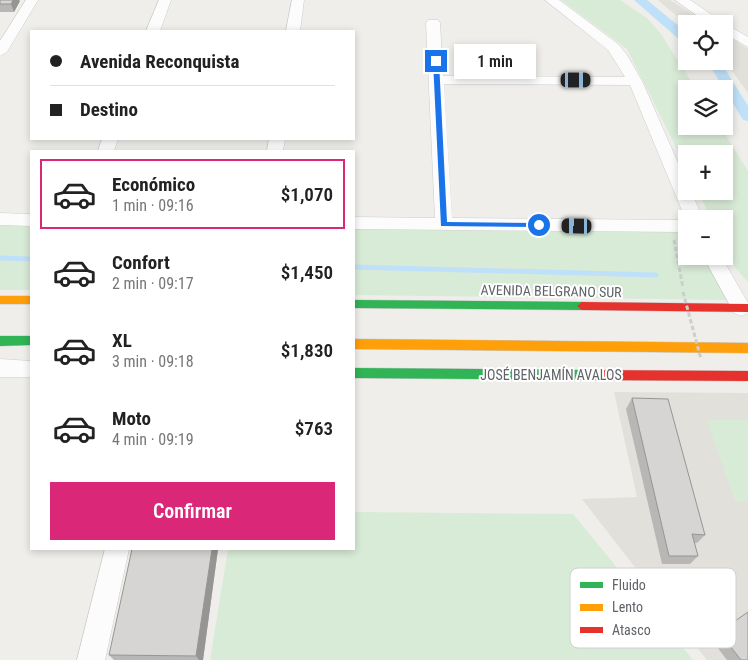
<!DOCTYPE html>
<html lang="es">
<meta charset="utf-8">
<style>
body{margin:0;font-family:"Roboto Condensed",sans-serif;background:#f6f6f6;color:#222;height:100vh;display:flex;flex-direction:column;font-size:19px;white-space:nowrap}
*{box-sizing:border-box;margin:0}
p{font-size:16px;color:#767676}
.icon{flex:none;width:28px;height:28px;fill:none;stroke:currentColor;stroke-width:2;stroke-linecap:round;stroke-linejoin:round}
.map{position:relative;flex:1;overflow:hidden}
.side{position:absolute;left:30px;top:150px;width:325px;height:400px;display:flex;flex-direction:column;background:#fff;border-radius:0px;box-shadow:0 2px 8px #0003}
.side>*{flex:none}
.guide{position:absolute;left:30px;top:30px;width:325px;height:110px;border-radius:0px;box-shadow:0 2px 8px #0003;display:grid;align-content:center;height:110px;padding:0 20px;background:#fff}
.buttons{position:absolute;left:678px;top:15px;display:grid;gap:10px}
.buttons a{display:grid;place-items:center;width:55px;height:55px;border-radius:0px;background:#fff;box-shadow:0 2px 8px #0003;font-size:25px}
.end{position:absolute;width:22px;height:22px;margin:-11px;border:6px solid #1a73e8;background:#fff;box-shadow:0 0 0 2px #fff}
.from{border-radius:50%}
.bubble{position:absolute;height:35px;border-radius:0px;background:#fff;box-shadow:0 2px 8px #0003;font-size:16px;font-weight:600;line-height:35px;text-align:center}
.car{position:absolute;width:15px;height:30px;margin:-15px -8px;border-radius:6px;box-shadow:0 0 4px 1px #0007;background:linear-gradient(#222 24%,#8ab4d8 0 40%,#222 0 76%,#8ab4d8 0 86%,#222 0)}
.guide b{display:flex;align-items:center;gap:18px;height:48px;font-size:19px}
.guide b+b{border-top:1px solid #e0e0e0}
.guide i{width:12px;height:12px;background:#222}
ul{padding:9px 0 0;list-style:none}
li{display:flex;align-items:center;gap:15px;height:70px;margin:0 10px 8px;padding:0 10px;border:2px solid transparent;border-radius:0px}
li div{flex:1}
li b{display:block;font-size:19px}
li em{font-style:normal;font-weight:600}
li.active{border-color:#db2777}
li>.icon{width:45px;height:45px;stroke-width:1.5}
.action{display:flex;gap:10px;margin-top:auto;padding:10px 20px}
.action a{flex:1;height:58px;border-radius:0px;background:#db2777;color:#fff;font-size:20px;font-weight:600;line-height:58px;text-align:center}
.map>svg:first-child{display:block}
.education{fill:#e2e0da}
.green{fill:#d8ebd6}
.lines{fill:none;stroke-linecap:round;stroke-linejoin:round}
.stream{stroke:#bfe0f9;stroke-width:5}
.canal{fill:#bfe0f9;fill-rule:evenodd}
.street-casing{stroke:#cbcccc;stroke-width:1}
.fast-casing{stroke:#cacacb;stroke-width:1}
.slow-casing{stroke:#cacacb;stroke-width:1}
.jam-casing{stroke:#cacacb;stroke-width:1}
.path{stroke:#cacfcc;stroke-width:3;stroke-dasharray:4.5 2.5;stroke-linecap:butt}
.street{fill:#fdfcfc;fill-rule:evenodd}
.fast{fill:#30b455;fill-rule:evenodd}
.slow{fill:#ff9f0a;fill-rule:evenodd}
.jam{fill:#e5322d;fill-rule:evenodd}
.path-bridge{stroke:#cacfcc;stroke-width:3;stroke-dasharray:4.5 2.5;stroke-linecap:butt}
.wall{fill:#b8b7b5}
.shaded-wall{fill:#969594}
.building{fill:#d6d5d3;stroke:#969594}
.route{fill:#1a73e8}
.labels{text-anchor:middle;stroke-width:4;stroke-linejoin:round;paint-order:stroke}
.street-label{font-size:14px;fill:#5f6368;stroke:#fff}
.key{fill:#fff;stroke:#cfd0d2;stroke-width:1}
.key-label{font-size:14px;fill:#5f6368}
</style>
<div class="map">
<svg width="748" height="660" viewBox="0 0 748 660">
<rect width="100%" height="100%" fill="#efeeea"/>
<!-- education -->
<path class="education" d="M658 0H670L709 24H686Z
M724 33 748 49V93L724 60Z
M614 392 748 393V660H707L582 499 637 497Z"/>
<!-- green -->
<path class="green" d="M561 0H620L648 19 661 34 696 89H686V126H720L748 171V282C725 258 724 251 724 219H711L698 191H724V154H686V167L627 49Z
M0 225H31V290H0Z
M354 228 686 230V256H708L730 300 354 295Z
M707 420H748V501H735Z
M354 512 573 514 693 660H210L228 549H354Z"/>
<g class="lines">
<!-- stream -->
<path class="stream" d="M0 258 31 259
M354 267 656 275"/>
<!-- canal -->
<path class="canal" d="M634 0H647L686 32V42L681 41Z
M707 61H720L748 106V121L743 120Z"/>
<defs>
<path id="street" d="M26 0H38L7 52 0 56V41Z
M159 0H171L160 31H146Z
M292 0H304L300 31H286Z
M545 0H559L618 44 627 55 642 81 686 181V191H691L703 219H686V232L354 229V217L435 218 426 23 428 20H438L440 23 443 76 625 77 608 50ZM444 84 630 85 686 220 452 218Z
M675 0H690L724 23 748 37V47L724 33V24H709Z
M102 139H118L114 151H98Z
M269 139H285L283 151H267Z
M0 213 31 214V226L0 225Z
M703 256H721L748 303V313L741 316 734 313Z
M0 359 31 361V377H0Z
M105 549H129L105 660H77Z"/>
<path id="fast" d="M354 300 582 302 587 306 582 310 354 308Z
M0 336H31V345L0 346Z
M354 368 584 370 588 372 590 375 588 378 584 380 354 378Z"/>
<path id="slow" d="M0 296H31V304H0Z
M354 339 748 343V353L354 349Z"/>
<path id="jam" d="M582 302 748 304V312L582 310 577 306Z
M584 370 748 371V381L584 380 580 378 578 375 580 372Z"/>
</defs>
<!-- street casing -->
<use href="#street" class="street-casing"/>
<!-- fast casing -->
<use href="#fast" class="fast-casing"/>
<!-- slow casing -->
<use href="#slow" class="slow-casing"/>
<!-- jam casing -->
<use href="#jam" class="jam-casing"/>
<!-- path -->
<path class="path" d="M674 240 683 288"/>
<!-- street -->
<use href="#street" class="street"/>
<!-- fast -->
<use href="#fast" class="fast"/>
<!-- slow -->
<use href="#slow" class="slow"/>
<!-- jam -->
<use href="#jam" class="jam"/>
<!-- path-bridge -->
<path class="path-bridge" d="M683 292 701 359"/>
</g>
<!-- wall -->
<path class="wall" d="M0 0 20 1 14 12H0Z
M632 398 705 535 697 543H694L698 556 690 564H662L626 409Z
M218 549 203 660H114L109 655Z
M719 632 748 660H727L710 638Z"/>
<!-- shaded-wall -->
<path class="shaded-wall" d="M13 0H19L20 1 14 12 11 4Z
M212 549H218L203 660H199L196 656Z"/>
<!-- building -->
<path class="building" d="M0 0H13L11 4H0Z
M632 398 668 399 705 535 692 534 698 556H669Z
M132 549H212L196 656 109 655Z
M748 612V660H741L719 632Z"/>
<!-- route -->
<path class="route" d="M436 59 439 61 447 222 539 223H541V227L441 226 433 61Z"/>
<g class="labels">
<!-- street labels -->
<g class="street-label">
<text transform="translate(551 291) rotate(1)" y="5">AVENIDA BELGRANO SUR</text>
<text x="551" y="380">JOSÉ BENJAMÍN AVALOS</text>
</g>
</g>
<!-- legend -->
<rect x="570" y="568" width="166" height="80" rx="8" class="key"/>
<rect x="580" y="582" width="23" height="6" fill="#30b455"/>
<rect x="580" y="604" width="23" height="7" fill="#ff9f0a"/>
<rect x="580" y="627" width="23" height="6" fill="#e5322d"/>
<g class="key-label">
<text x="612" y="590">Fluido</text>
<text x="612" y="612">Lento</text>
<text x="612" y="635">Atasco</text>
</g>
</svg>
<div class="buttons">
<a><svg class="icon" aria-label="locate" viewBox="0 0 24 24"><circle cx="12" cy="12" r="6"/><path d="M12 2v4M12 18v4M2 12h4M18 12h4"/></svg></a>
<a><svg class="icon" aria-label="layers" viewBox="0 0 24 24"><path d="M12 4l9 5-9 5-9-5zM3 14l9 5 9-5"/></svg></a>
<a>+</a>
<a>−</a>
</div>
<i class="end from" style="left:539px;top:225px"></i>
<i class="end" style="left:436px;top:61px"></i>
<div class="bubble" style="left:454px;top:44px;width:82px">1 min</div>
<i class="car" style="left:576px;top:80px;rotate:90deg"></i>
<i class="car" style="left:577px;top:226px;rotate:271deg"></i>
<div class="guide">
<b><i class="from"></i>Avenida Reconquista</b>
<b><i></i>Destino</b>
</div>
<section class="side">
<ul>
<li class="active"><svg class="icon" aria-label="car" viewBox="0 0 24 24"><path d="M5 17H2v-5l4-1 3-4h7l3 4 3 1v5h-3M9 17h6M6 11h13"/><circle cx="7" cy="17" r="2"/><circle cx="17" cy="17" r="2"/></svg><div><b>Económico</b><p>1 min · 09:16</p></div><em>$1,070</em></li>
<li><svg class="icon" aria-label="car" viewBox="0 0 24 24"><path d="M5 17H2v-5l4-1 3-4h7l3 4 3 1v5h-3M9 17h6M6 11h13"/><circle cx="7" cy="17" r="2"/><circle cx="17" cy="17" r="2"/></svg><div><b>Confort</b><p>2 min · 09:17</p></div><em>$1,450</em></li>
<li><svg class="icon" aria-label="car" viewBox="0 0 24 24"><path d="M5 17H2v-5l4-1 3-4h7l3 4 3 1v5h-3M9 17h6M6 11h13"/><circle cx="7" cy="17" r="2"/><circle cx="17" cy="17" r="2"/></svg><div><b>XL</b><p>3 min · 09:18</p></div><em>$1,830</em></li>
<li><svg class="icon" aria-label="car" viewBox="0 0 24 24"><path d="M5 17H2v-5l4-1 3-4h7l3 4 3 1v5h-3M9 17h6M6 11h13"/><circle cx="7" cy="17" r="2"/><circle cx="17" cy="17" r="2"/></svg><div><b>Moto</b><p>4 min · 09:19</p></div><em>$763</em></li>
</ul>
<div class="action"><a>Confirmar</a></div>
</section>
</div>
